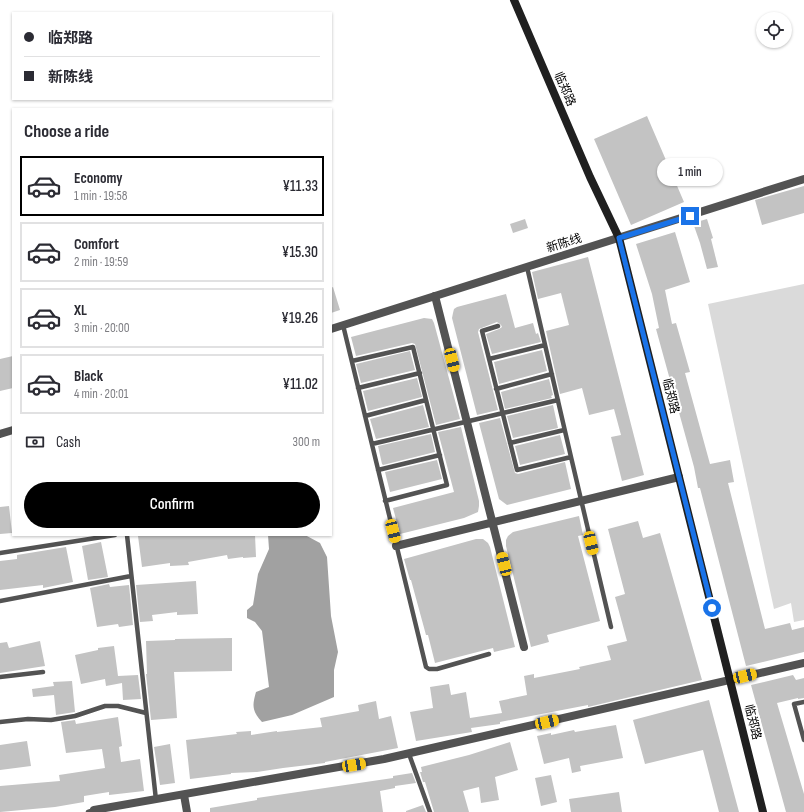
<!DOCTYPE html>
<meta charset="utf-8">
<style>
body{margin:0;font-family:"Sofia Sans Condensed","Noto Sans SC",sans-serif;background:#f2f2f3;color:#2b2b33;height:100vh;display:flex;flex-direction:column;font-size:15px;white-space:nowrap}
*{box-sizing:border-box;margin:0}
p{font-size:13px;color:#7c7c81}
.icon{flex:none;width:22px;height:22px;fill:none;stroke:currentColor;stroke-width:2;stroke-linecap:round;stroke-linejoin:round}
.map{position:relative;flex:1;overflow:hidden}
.details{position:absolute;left:12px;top:108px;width:320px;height:428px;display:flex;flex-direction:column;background:#fff;border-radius:0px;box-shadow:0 1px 3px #0004}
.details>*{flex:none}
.hud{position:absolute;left:12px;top:12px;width:320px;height:88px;border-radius:0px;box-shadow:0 1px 3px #0004;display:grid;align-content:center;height:88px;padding:0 12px;background:#fff}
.buttons{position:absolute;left:756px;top:12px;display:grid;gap:8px}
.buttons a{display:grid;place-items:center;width:36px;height:36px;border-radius:50%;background:#fff;box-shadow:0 1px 3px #0004;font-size:20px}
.end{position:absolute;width:18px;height:18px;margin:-9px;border:5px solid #1a73e8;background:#fff;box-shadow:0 0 0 2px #fff}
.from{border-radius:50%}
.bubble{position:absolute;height:28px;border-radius:14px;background:#fff;box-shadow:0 1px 3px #0004;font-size:13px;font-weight:600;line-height:28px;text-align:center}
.car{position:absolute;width:12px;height:24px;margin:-12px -6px;border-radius:5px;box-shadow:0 0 3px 1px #0007;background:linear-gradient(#f5c518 24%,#345 0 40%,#f5c518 0 76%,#345 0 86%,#f5c518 0)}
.hud b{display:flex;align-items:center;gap:14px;height:38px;font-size:15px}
.hud b+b{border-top:1px solid #e1e1e2}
.hud i{width:10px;height:10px;background:#2b2b33}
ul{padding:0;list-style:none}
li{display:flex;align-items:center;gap:12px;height:60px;margin:0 8px 6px;padding:0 4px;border:2px solid #e1e1e2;border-radius:0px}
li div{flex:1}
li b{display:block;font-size:15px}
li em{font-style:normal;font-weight:600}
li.on{border-color:#000}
li>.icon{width:36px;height:36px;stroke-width:1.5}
h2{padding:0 12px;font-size:18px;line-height:48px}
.pay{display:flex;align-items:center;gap:10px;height:44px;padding:0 12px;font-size:15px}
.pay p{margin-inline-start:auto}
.primary-button{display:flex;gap:8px;margin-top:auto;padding:8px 12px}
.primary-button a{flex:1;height:46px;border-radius:24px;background:#000;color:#fff;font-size:16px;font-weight:600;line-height:46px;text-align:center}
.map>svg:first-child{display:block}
.green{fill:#dadada}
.water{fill:#a1a1a1}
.building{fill:#c3c3c3}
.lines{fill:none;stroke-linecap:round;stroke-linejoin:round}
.service{stroke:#535353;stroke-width:4.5}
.minor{stroke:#535353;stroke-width:8}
.tertiary{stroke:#535353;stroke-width:8}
.secondary{stroke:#202020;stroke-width:8}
.route{stroke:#1a73e8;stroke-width:5}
.labels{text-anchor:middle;stroke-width:4;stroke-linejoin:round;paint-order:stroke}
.street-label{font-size:12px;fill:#000;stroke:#fff}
</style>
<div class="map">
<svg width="804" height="812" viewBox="0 0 804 812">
<rect width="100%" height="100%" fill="#fff"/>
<!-- green -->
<path class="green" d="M804 284V620L794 622 791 603 774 609 708 304Z"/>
<!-- water -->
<path class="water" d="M268 535H305L320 543 327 557 331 616 338 652 334 670V697L292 715 262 722C252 711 252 706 256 692L269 687 262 631 255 622 247 618V610L253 605 258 574 269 549Z"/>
<!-- building -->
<path class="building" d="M647 116 684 202 631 225 594 139Z
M804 186V213L762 225 755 200Z
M525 219 528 228 513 233 510 224Z
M707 219 713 238 711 239 718 267 707 269 700 243 693 223Z
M675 232 690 282 665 290 672 324 676 323 690 372 685 373 710 464 730 460 734 482 728 483 765 629 790 623 792 630 804 627V652L746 666 700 488H698L694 467 656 329 659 328 652 294 636 244Z
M588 257 644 475 622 481 611 437 621 435 614 409 589 415 582 388 560 394 546 331 569 325 561 293 538 299 532 272Z
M333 287 340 310 331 313V288Z
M506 294 515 328 533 323 536 334 538 333 541 342 492 354 486 334 499 329 502 327 501 325 497 322 479 329 478 332 498 410 477 415 452 318 453 313 454 309 457 307Z
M424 318 432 319 434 323 460 419 436 425 415 344 412 343 356 356 351 337Z
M542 350 547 371 499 384 494 362Z
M410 351 415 370 361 383 356 364Z
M13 356V388L0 391V359Z
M417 378 422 397 368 411 363 391Z
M549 379 553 395 551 396 552 398 505 409 501 392Z
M423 405 429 427 376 439 370 419Z
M553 405 558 428 513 438 507 416Z
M500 418 515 473 518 474 565 462 571 489 507 505 499 499 479 423Z
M461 427 479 501V506L478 512 464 518 400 534 393 508 454 492 438 432Z
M431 434 435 452 383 465 382 464 378 446Z
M560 435 565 454 520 465 515 446Z
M437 460 442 479 390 492 385 472Z
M9 506 12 533 0 534V507Z
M579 516 583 535 578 536 600 621 547 635 549 642 531 647 506 546V540L508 536 513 532Z
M638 521 643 538 660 533 702 680 588 707V705L531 716 500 722V724L471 728 472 732 416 741 410 712 433 708 430 687 449 684 451 695 466 692 470 718 502 713 499 701 527 695 524 676 534 674V678L580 669 579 667 611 660 607 646 627 641 615 597 625 594 608 529Z
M149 535H255L256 557 243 558V557L228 559 227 555 188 562 189 565 170 566V563L142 567 138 536Z
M476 539H483L488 543 490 547 515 647 494 652 493 648 435 663 428 635H426L411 580H410L404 559Z
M101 542 108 577 88 580 82 546Z
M66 547 73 582 43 588V585L0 590V561L17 559V555Z
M196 581 198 614 177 615V612L152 615 153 621 140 622 136 585Z
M109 584 110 587 129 585 133 625 119 627 118 624 97 627 90 588Z
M232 638V671L174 672 177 718 151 720 146 674H147L146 641 175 640V639Z
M40 641 45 666 0 673V643L7 642 9 648Z
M114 646 118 676 138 675 141 699 123 700 122 683 106 686 105 679 81 684 75 655 98 650V648Z
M793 675 796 680 804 678V698L798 699V698L777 703 804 794V812H786L751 685Z
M72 681 75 712 56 715 54 695 33 697 32 689 54 686 53 682Z
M709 700 714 719 739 812H719L703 750 645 764 633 720Z
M376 701 379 719 391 716 398 748 325 762V763L283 768 257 772 231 773V774L190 779 186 740 237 734 236 732 251 731V735L277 731V732L322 727 320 718 359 711 358 705Z
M118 717 122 746 119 747 121 762 140 759 144 791 109 795V792L84 796V802L55 807 0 812V786L60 781 59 775 105 768 102 749 66 753 61 722 75 720 76 724Z
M616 725 623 758 580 766 581 771 572 773 569 758 544 764 537 736 551 733V735L574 730 575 732Z
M27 741 31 766 0 770V745Z
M510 742 518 770 495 777 499 800 481 803 479 787 463 791 469 812H434L425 782H423L420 772H422L421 767 469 755Z
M170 744 175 783 160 785 154 747Z
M412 773 416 783 395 786V788L380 791 383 812H210V808L257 800V798L393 778V776Z
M551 775 557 802 541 806 535 778Z
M619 792 622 812H571L569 799Z
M423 805 426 812H406V811Z"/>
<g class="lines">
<!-- service -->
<path class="service" d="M343 325 426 667 429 669H437L489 654
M498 326 482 331 517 470 571 457 527 267
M489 359 545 345
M352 361 413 347 447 485 385 501
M358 388 420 373
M496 389 552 374
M365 416 426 400
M510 443 564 430
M372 444 558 400
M571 457 611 627
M378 470 440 455
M127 535 156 800
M0 553 115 535
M0 601 131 576
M0 677 43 672
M804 702 794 704 804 740
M0 722 28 719 51 720 75 716 105 706H118L146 713
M409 754 430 812
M88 812 94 810"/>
<!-- minor -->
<path class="minor" d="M435 296 524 647
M396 546 679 477
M94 810 384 759 804 663"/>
<!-- tertiary -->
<path class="tertiary" d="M331 329 804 179
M0 434 13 430
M184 795 187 812"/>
<!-- secondary -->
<path class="secondary" d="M514 0 590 177 619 238 763 812"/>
</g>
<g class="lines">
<!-- route -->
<path class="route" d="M690 216 619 238 712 608"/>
</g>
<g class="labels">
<!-- street labels -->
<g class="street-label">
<text transform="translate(565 89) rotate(67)" y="4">临郑路</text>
<text transform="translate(564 243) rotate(-18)" y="4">新陈线</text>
<text transform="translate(671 396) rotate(76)" y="4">临郑路</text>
<text transform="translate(753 722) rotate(76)" y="4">临郑路</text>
</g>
</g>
</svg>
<div class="buttons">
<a><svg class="icon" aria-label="locate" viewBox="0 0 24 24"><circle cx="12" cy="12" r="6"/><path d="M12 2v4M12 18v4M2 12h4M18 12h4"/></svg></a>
</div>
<i class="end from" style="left:712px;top:608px"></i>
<i class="end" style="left:690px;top:216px"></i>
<div class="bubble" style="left:657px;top:158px;width:66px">1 min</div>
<i class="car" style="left:452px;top:360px;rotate:166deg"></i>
<i class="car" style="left:393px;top:531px;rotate:166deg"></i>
<i class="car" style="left:591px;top:543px;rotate:167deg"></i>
<i class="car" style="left:504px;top:564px;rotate:346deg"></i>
<i class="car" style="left:745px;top:676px;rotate:77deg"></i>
<i class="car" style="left:547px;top:722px;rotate:77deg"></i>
<i class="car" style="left:354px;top:765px;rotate:80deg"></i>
<div class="hud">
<b><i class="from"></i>临郑路</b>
<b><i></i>新陈线</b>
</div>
<section class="details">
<h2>Choose a ride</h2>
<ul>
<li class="on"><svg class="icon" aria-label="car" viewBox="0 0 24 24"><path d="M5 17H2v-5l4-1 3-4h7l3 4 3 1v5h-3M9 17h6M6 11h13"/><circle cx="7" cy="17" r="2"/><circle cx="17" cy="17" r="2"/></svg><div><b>Economy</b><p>1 min · 19:58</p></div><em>¥11.33</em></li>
<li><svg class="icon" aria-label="car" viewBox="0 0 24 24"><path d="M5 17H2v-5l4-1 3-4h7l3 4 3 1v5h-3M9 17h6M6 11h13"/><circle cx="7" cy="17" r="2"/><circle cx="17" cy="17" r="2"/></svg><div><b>Comfort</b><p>2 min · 19:59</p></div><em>¥15.30</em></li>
<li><svg class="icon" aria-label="car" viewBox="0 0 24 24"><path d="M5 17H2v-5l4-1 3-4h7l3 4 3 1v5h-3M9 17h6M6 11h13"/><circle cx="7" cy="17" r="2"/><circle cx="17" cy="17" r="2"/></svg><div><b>XL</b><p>3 min · 20:00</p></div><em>¥19.26</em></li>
<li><svg class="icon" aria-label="car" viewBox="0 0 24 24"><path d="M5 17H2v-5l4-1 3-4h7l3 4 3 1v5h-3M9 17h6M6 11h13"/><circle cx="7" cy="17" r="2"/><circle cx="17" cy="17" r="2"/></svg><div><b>Black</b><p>4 min · 20:01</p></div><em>¥11.02</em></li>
</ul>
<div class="pay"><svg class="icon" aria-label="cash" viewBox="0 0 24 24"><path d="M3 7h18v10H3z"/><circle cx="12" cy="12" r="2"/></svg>Cash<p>300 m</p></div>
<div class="primary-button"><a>Confirm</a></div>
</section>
</div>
